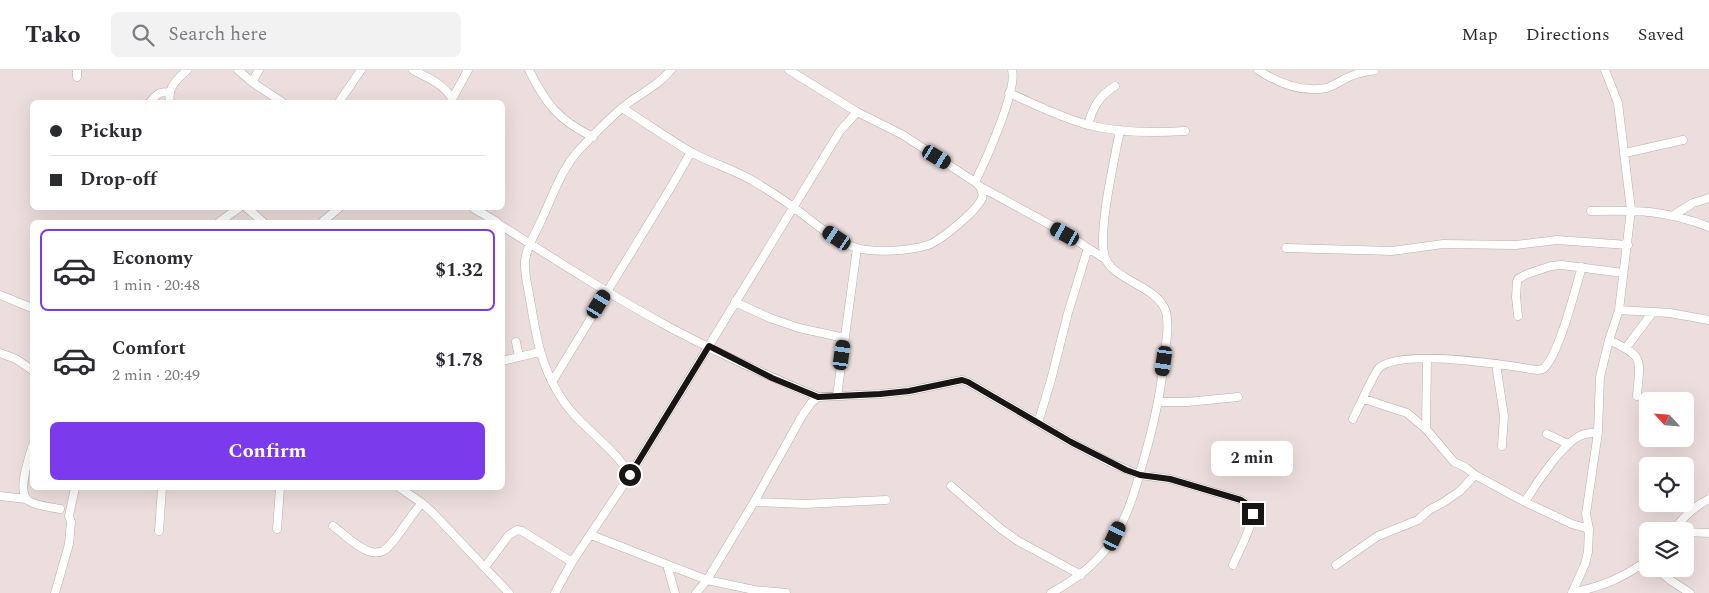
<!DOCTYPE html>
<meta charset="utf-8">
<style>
body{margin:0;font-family:Spectral,serif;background:#f2f2f3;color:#2b2b33;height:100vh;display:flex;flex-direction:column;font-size:19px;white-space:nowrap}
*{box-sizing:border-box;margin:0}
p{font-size:16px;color:#7c7c81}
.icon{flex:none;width:28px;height:28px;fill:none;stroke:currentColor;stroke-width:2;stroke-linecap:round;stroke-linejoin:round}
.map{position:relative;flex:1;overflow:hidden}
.drawer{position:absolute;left:30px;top:150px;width:475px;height:270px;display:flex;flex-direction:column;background:#fff;border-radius:8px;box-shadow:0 5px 20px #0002}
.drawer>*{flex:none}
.banner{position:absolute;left:30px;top:30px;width:475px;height:110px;border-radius:8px;box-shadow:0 5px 20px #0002;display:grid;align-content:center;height:110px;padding:0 20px;background:#fff}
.needle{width:32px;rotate:296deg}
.fabs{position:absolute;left:1639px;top:322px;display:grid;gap:10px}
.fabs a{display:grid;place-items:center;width:55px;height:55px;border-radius:8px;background:#fff;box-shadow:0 5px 20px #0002;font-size:25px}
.end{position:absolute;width:22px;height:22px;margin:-11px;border:6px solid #1a1515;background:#fff;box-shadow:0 0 0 2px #fff}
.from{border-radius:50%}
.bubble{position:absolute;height:35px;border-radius:8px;background:#fff;box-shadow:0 5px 20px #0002;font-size:16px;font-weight:700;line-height:35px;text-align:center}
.car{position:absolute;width:15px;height:30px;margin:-15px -8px;border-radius:6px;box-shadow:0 0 4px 1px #0007;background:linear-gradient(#222 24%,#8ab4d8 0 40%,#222 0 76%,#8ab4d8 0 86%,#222 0)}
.banner b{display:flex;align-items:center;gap:18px;height:48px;font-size:19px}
.banner b+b{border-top:1px solid #e1e1e2}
.banner i{width:12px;height:12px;background:#2b2b33}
ul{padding:9px 0 0;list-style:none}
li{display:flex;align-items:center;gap:15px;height:82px;margin:0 10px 8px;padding:0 10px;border:2px solid transparent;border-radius:8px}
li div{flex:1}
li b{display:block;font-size:19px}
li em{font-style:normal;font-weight:700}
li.active{border-color:#7c3aed}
li>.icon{width:45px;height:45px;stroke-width:1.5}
.cta{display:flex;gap:10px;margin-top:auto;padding:10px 20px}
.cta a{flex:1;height:58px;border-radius:8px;background:#7c3aed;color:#fff;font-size:20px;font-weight:700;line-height:58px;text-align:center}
header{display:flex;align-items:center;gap:30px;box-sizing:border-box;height:70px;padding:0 25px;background:#fff;border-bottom:1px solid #e1e1e2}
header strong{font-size:24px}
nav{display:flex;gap:28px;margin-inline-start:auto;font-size:18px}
.search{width:350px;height:45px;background:#f2f2f3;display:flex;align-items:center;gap:12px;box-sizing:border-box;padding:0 18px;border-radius:8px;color:#7c7c81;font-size:19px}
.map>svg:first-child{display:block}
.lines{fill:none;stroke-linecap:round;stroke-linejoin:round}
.minor-casing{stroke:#bcaead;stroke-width:9}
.minor{stroke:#fff;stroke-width:8}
.route{stroke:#1a1515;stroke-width:6}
</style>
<header>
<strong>Tako</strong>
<div class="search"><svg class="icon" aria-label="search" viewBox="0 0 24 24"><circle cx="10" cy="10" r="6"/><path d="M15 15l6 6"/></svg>Search here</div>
<nav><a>Map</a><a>Directions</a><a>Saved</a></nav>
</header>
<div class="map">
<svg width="1709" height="523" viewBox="0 0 1709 523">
<rect width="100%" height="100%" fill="#ecdedd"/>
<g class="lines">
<defs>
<path id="minor" d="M77 0V7
M238 0 252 12 282 32
M413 0C428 8 442 13 452 28
M529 0C546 34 558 50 593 67
M1258 0C1278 13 1302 23 1326 18 1334 16 1343 9 1351 6 1358 3 1366 2 1374 0
M252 12 259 0
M1009 23C1035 34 1061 48 1089 55 1119 63 1154 63 1185 61
M451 31 468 0
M150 32C156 26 159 20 169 23
M170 32C167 18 177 9 187 0
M339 32 361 0
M622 38C645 52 667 68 689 81 710 93 734 99 755 112 768 120 781 128 793 137 813 151 833 171 857 178 875 183 910 181 928 175 940 171 978 140 982 128 984 121 980 116 975 112L903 65 857 42 789 0
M1088 55C1093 37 1099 26 1115 16
M1625 83 1683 70
M975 112C985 92 1018 19 1012 0
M981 117 1065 163 1105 189
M247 138 263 152
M473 138 497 152
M1591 141C1637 140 1666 140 1709 157
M1674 145 1693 133 1709 128
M219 152 239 138
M322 152 339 138
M502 156C557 191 612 226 669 257 718 283 768 306 818 327
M1286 178 1392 181 1443 174 1516 175 1557 170 1628 175
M0 225 32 238
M735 232 770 248 799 258 845 268
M1619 240 1670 243 1709 250
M1518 246 1516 227 1517 212 1518 209 1527 204 1551 196 1562 195 1623 203
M1609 270C1645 287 1640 288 1637 326
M516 272 519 287
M1626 278 1652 243
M0 283 16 289 32 300
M502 291 539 282
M1496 294 1504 346 1502 376
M552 312 671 117 691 82
M837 326 857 178
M1364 329 1407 343 1426 359 1454 392 1465 397 1475 405 1525 432 1572 454 1589 459
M1159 332H1187L1238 327
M1353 349C1358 339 1374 303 1379 298 1402 278 1506 295 1537 300L1543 299C1559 286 1575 219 1582 197
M1038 353 1051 310 1068 243 1088 178
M1426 359 1427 290
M1547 364 1568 374
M32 377C29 389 16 423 29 431 36 436 51 437 60 439
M630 405C612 374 578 356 560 326 540 294 536 265 530 229 528 217 524 203 525 191 526 178 535 164 540 153 552 128 561 99 580 79 593 65 608 50 623 37 639 24 658 16 671 0
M951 416 1001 459 1018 471 1081 505
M400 418 422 433 434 444 509 523
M0 426 26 429
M754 432 805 434 886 430
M1525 432C1535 415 1564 371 1582 365 1587 363 1593 363 1598 362
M333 456C344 464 355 476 368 481 373 483 378 483 383 481 393 476 412 443 422 433
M277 459 280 418
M159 461 162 418
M1673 461C1683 447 1693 437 1709 429
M1685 462 1709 463
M591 465 707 510 754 520 786 523
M667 495 675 523
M1336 495 1378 466 1418 450 1429 440 1444 432 1460 421 1475 405
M485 497 509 465 517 460 522 461 572 492
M1658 499 1670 510 1690 523
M55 523 69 474 71 452 69 446 75 418
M555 523 572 492 630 405 840 61 857 42
M696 523 707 510 754 432 802 346 811 333 818 327 880 324 909 321 962 310 968 312 1071 372 1113 394 1140 405 1170 409 1241 430C1244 432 1248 434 1250 437 1258 449 1238 482 1233 495
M1051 523C1077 509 1100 492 1115 466 1129 443 1136 417 1143 392 1154 355 1162 318 1165 280 1167 268 1169 253 1166 242 1161 225 1140 217 1126 208 1118 203 1108 197 1105 187 1097 164 1115 87 1120 60
M1572 523 1585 494 1588 482 1589 459 1586 444 1598 362 1600 307 1609 270 1619 240 1631 140 1618 33 1605 0
M1572 523C1603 516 1621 509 1648 490"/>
</defs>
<!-- minor casing -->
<use href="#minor" class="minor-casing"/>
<!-- minor -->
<use href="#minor" class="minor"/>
</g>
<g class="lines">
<!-- route -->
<path class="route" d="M630 405 709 276 772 308 818 327 880 324 909 321 962 310 968 312 1071 372 1126 400 1140 405 1170 409 1241 430 1250 436 1253 444"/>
</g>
</svg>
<div class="fabs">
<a><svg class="needle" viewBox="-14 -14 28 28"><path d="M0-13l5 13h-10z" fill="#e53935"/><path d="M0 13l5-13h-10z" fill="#7c7c81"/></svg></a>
<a><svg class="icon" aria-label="locate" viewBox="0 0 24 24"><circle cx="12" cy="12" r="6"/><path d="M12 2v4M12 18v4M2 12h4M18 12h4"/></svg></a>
<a><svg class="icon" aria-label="layers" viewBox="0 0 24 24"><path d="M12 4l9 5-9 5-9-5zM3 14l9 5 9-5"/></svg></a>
</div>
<i class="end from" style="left:630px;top:405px"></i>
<i class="end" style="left:1253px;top:444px"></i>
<div class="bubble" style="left:1211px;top:371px;width:82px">2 min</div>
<i class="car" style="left:937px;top:87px;rotate:121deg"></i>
<i class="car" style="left:1065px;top:164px;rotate:299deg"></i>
<i class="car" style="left:837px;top:168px;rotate:304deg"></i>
<i class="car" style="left:599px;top:234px;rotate:31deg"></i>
<i class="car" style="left:842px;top:285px;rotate:8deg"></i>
<i class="car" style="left:1164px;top:291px;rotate:188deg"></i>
<i class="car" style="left:1115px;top:466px;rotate:25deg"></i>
<div class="banner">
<b><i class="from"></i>Pickup</b>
<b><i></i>Drop-off</b>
</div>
<section class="drawer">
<ul>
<li class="active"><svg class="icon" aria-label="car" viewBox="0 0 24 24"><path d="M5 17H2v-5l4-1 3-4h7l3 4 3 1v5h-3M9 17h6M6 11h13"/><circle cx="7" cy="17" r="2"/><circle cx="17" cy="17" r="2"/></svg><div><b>Economy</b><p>1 min · 20:48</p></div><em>$1.32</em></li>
<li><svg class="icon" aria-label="car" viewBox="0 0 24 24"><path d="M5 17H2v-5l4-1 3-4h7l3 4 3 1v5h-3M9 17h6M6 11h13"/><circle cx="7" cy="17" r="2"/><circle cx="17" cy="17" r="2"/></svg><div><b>Comfort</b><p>2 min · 20:49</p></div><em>$1.78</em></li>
</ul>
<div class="cta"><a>Confirm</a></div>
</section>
</div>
